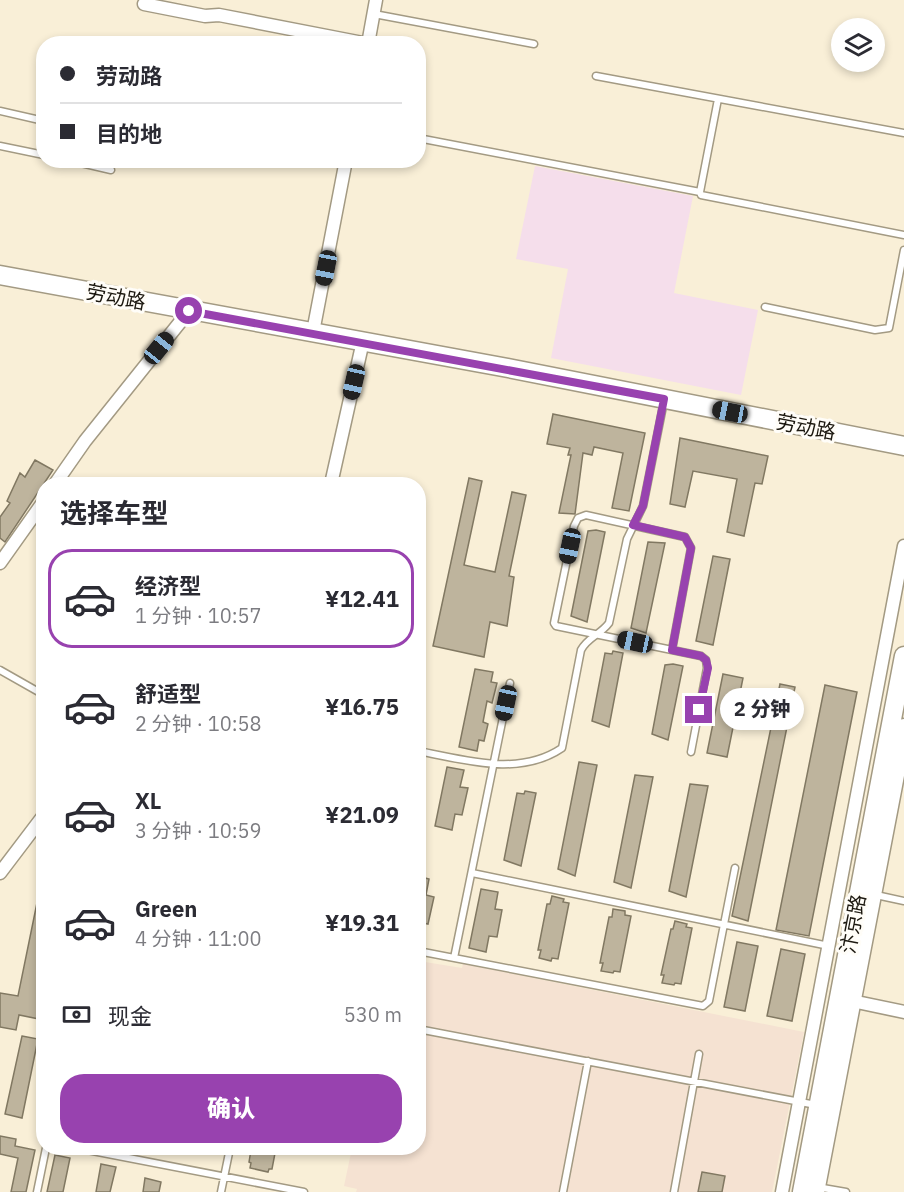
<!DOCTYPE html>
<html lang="zh">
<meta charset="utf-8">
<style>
body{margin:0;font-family:"IBM Plex Sans","Noto Sans SC",sans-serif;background:#f7f7f7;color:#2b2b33;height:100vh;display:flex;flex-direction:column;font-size:22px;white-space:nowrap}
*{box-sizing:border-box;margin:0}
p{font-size:20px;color:#7c7c81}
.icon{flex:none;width:33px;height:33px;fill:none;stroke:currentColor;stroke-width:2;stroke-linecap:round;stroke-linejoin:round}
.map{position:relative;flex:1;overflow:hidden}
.panel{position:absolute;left:36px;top:477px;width:390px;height:678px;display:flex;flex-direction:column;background:#fff;border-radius:24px;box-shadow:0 3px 9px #0003}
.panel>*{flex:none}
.banner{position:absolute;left:36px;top:36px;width:390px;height:132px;border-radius:24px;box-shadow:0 3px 9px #0003;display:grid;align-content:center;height:132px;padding:0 24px;background:#fff}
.buttons{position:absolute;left:831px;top:18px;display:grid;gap:12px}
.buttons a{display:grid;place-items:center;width:54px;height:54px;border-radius:50%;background:#fff;box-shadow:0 3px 9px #0003;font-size:30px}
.end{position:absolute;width:27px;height:27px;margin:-14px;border:8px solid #9842af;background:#fff;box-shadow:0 0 0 3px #fff}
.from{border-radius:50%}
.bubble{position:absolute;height:42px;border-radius:21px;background:#fff;box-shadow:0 3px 9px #0003;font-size:20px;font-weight:800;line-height:42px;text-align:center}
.car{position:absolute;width:18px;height:36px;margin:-18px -9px;border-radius:8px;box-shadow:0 0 4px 2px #0007;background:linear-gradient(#222 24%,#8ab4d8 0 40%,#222 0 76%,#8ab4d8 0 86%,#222 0)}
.banner b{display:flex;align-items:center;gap:21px;height:57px;font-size:22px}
.banner b+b{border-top:2px solid #e1e1e2}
.banner i{width:15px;height:15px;background:#2b2b33}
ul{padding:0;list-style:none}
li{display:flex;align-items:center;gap:18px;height:99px;margin:0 12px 9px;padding:0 12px;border:3px solid transparent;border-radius:24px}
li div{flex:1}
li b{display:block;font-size:22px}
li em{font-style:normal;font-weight:800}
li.current{border-color:#9842af}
li>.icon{width:54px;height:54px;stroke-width:1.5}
h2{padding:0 24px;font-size:27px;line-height:72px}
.pay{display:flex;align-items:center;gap:15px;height:66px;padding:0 24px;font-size:22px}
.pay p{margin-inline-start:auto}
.cta{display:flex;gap:12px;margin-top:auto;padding:12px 24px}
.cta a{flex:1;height:69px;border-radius:24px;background:#9842af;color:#fff;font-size:24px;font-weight:800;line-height:69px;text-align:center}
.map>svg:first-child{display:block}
.industrial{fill:#f5e2d2}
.education{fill:#f5deeb}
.building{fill:#beb49d;stroke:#817862;stroke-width:1.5}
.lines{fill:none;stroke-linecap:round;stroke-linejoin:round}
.lane-casing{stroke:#a39a83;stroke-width:9}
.street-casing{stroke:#a39a83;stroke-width:15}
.secondary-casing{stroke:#a39a83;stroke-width:21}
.lane{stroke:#fff;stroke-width:6}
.street{stroke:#fff;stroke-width:12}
.secondary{stroke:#fff;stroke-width:18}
.route{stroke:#9842af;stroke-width:8}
.labels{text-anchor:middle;stroke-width:6;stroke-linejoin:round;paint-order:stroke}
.street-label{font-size:20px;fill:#1c1810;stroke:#fffdf8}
</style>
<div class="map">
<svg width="904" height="1192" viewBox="0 0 904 1192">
<rect width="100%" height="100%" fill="#f9efd7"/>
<!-- industrial -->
<path class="industrial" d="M419 961 462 968 463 964 804 1032 772 1192H356L357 1189 344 1186 352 1148H418Z"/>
<!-- education -->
<path class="education" d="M535 166 693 196 674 293 758 310 741 395 551 358 568 269 516 259Z"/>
<!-- building -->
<path class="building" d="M553 414 645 433 629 511 612 508 623 453 594 447 592 455 583 453 575 514 559 513 571 455H568L570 448 547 444Z
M680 438 768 456 762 484 755 483 744 536 727 532 737 479 693 471 685 507 670 504Z
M35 460 53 470 5 542 0 538V517L10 503 7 501 20 473 25 477Z
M469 478 482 481 464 565 495 572 512 492 526 495 509 576 514 577 507 626 490 622 484 657 433 646Z
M596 530 605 532 587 622 571 616 588 531Z
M648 542 665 543 646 633 631 628Z
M713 556 730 559 713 645 696 641Z
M613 651 623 653 609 727 592 721 605 653 612 654Z
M673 664 683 666 668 740 652 734 665 665Z
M475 669 493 672 491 682 497 683 492 703 487 701 483 722 488 724 484 741 479 740 477 751 459 747Z
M723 674 743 678 727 757 707 753Z
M780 684 795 687 748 921 732 916Z
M825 685 857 692 809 936 776 930Z
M579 762 597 765 575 876 558 869Z
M447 767 464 770 460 787 468 788 462 815 455 814 452 830 435 826Z
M635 775 653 777 631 888 614 882Z
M690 784 708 786 686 897 669 891Z
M525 791 536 793 521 866 504 860 517 793 524 794Z
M418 876 429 879 426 895 434 897 428 924 418 922Z
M481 889 498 892 495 909 502 910 497 937 489 936 486 952 469 948Z
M39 893 44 894V1020L19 1015 16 1030 0 1027V993L18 996Z
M552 896 564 899 563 902 569 903 558 959 552 958 551 961 539 958 541 950H538L547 904H550Z
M613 909 625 911V915L631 916 620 972 614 971 613 973 601 971 603 963H600L609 917H612Z
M675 921 687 924 686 927 692 928 681 984 675 983 674 985 662 983 664 975H661L671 929H673Z
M737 942 758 946 745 1011 724 1007Z
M781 949 805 954 792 1021 767 1016Z
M22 1036 38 1039 22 1118 5 1114Z
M0 1136 16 1139 15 1146 35 1150 26 1192H11L18 1158 0 1154Z
M254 1148H276L272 1169H269L268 1172 250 1168 251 1163 249 1162 251 1150 254 1151Z
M55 1155 70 1158 63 1192H47Z
M101 1164 116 1167 110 1192H96Z
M702 1172 725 1176 722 1192H698Z
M145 1178 161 1182 159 1192H143Z"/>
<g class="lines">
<defs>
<path id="lane" d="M374 14 534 44
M596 76 904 133
M718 99 700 192 701 195 904 235
M0 111 44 121
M418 138 700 192
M0 146 44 155
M68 160 111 170
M765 307 875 330 889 328 904 250
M672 650 691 548 685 537 586 515 578 518 574 526 554 623 556 626 701 656 706 660 707 668 691 752
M0 670 44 695
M418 751C466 760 519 777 562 748L581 650C588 637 600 635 609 623L627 539 643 506 664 401
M472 873 829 946
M876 895 904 901
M418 951 703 1006 709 1001 735 868
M454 958 510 683
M418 1029 816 1105
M77 1148 304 1192
M817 1187 846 1192
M37 1192 46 1148
M221 1192 230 1148
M563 1192 588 1061
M674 1192 699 1054"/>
<path id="street" d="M144 4 205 16 219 15 368 44 376 0
M313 332 346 160
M55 484 85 441 189 311
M331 484 363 341
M0 563 44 501
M0 873 44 815
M852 1001 904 1012
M782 1192 904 546"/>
<path id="secondary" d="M0 275 508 368 904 446
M802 1192 904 656
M815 1192 904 728"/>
</defs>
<!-- lane casing -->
<use href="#lane" class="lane-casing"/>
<!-- street casing -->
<use href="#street" class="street-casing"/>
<!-- secondary casing -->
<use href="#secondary" class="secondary-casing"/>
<!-- lane -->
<use href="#lane" class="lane"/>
<!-- street -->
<use href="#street" class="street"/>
<!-- secondary -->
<use href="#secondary" class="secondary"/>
</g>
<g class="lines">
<!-- route -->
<path class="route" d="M189 311 664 399 643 506 633 525 685 537 691 548 672 650 701 656 706 660 708 668 699 710"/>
</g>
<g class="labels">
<!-- street labels -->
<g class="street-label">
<text transform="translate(116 297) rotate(11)" y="7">劳动路</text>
<text transform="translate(806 427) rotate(11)" y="7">劳动路</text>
<text transform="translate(853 924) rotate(-79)" y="7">汴京路</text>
</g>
</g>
</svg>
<div class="buttons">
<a><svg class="icon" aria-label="layers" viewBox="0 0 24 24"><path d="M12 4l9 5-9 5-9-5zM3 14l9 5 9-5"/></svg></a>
</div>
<i class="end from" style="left:189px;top:311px"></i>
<i class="end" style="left:699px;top:710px"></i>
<div class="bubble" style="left:720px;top:688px;width:84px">2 分钟</div>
<i class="car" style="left:326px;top:268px;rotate:191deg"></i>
<i class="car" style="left:159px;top:348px;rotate:39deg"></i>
<i class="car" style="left:354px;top:382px;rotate:193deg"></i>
<i class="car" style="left:730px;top:412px;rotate:281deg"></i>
<i class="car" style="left:570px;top:546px;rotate:192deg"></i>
<i class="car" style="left:635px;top:642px;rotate:282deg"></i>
<i class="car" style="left:506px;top:703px;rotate:192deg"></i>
<div class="banner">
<b><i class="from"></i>劳动路</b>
<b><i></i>目的地</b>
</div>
<section class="panel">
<h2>选择车型</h2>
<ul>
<li class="current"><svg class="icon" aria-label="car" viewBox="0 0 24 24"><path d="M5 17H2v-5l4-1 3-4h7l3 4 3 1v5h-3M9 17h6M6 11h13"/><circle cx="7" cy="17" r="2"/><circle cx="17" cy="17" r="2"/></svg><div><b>经济型</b><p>1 分钟 · 10:57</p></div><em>¥12.41</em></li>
<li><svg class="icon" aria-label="car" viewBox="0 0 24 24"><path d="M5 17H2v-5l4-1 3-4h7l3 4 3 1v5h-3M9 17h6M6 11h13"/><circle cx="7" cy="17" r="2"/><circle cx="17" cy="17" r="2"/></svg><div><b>舒适型</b><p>2 分钟 · 10:58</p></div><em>¥16.75</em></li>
<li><svg class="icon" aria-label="car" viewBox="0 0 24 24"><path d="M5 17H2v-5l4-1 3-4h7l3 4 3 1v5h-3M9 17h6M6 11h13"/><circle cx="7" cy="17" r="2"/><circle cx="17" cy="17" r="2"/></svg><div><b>XL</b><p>3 分钟 · 10:59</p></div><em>¥21.09</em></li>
<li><svg class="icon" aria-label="car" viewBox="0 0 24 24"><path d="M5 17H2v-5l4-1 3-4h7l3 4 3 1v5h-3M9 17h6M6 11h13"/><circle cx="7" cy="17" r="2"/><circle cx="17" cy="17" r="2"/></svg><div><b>Green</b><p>4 分钟 · 11:00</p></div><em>¥19.31</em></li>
</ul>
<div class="pay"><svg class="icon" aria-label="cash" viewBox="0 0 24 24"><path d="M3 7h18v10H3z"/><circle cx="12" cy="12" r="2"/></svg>现金<p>530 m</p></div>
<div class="cta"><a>确认</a></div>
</section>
</div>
